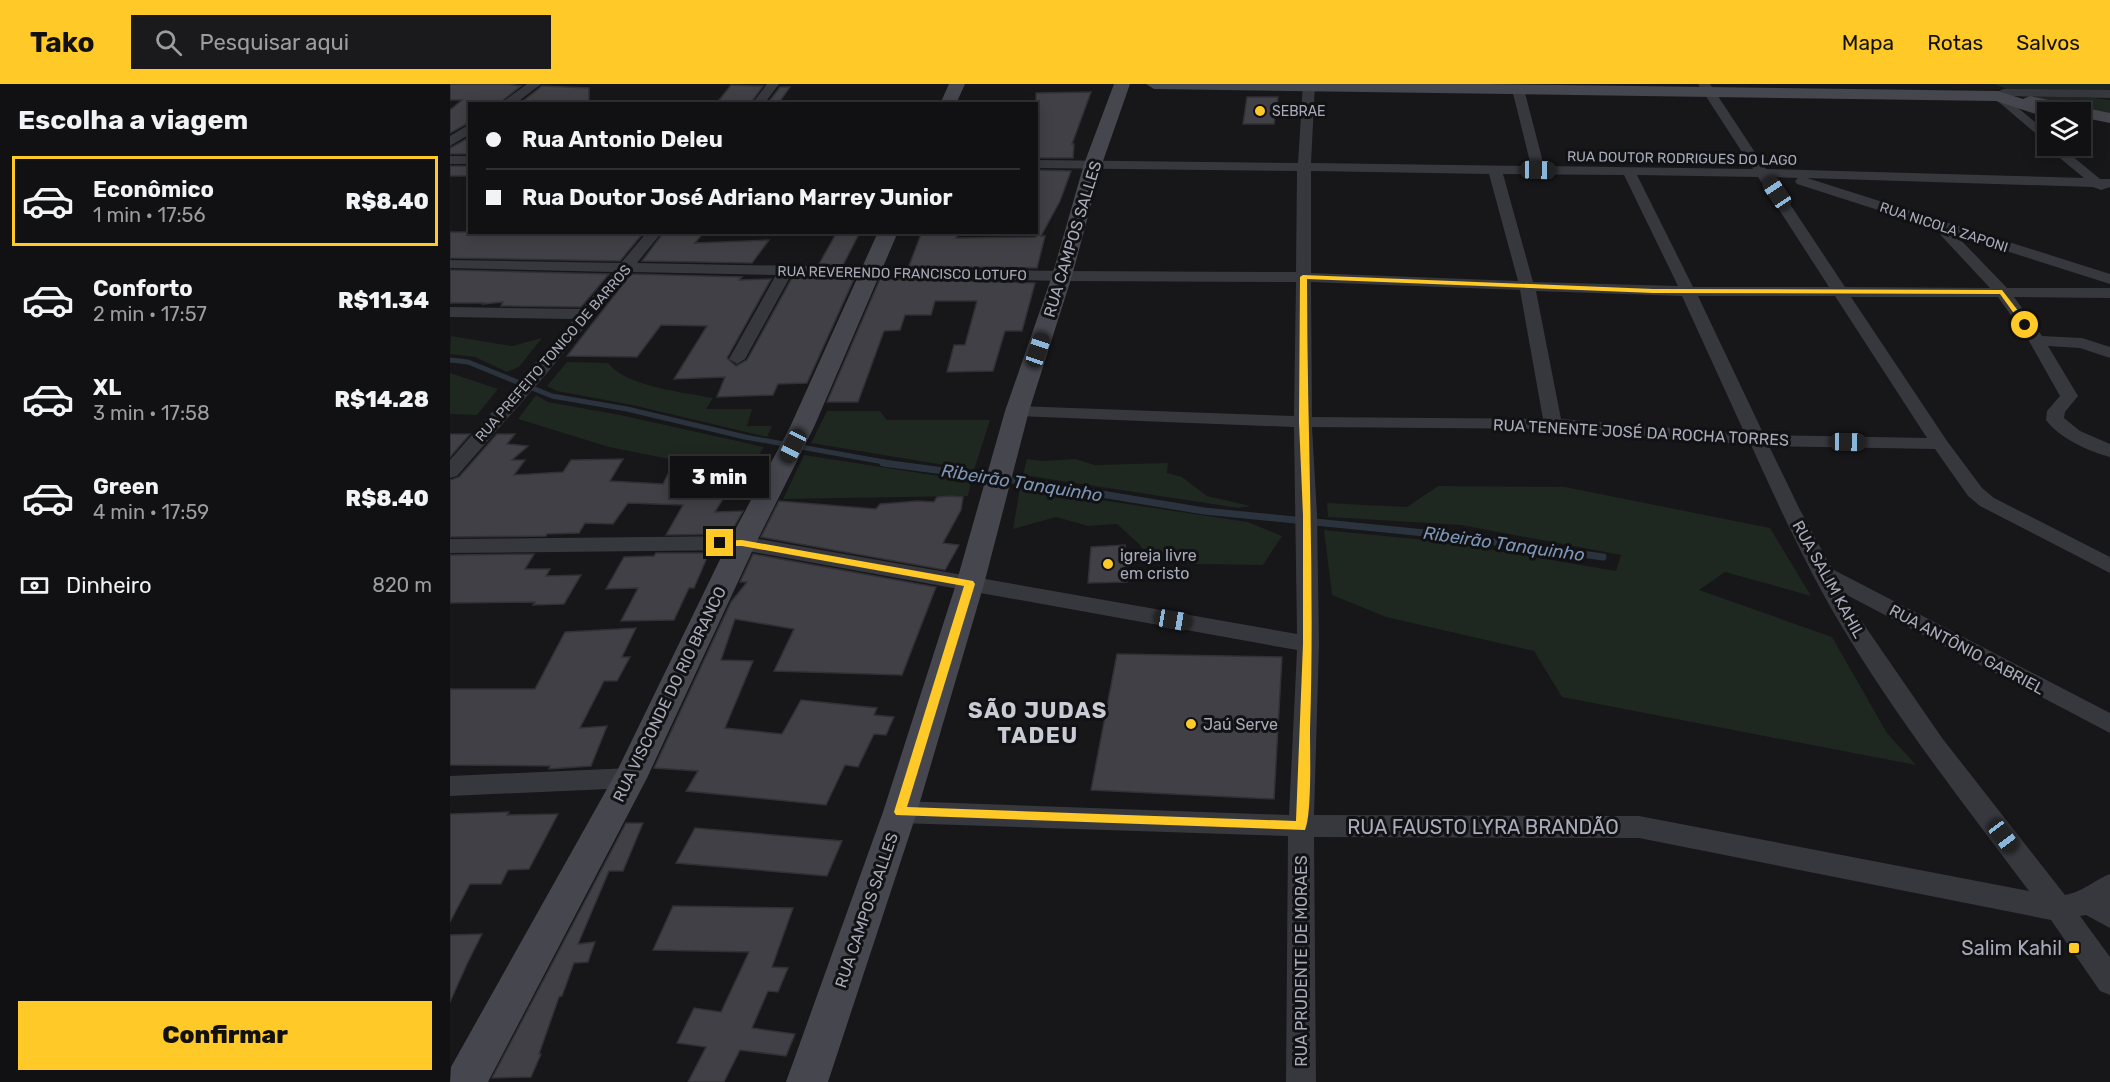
<!DOCTYPE html>
<html lang="pt">
<meta charset="utf-8">
<style>
body{margin:0;font-family:Rubik,sans-serif;background:#1a191c;color:#f1f3f6;height:100vh;display:flex;flex-direction:column;font-size:22px;white-space:nowrap}
*{box-sizing:border-box;margin:0}
p{font-size:20px;color:#9c9da0}
.icon{flex:none;width:33px;height:33px;fill:none;stroke:currentColor;stroke-width:2;stroke-linecap:round;stroke-linejoin:round}
.map{position:relative;flex:1;overflow:hidden}
.side{display:flex;flex-direction:column;background:#111013;width:450px}
.side>*{flex:none}
.hud{position:absolute;left:18px;top:18px;width:570px;height:132px;border-radius:0px;box-shadow:0 3px 15px #0003,0 0 0 2px #303033;display:grid;align-content:center;height:132px;padding:0 18px;background:#111013}
.buttons{position:absolute;left:1587px;top:18px;display:grid;gap:12px}
.buttons a{display:grid;place-items:center;width:54px;height:54px;border-radius:0px;background:#111013;box-shadow:0 3px 15px #0003,0 0 0 2px #303033;font-size:30px}
.end{position:absolute;width:27px;height:27px;margin:-14px;border:8px solid #ffc928;background:#111;box-shadow:0 0 0 3px #111}
.from{border-radius:50%}
.bubble{position:absolute;height:42px;border-radius:0px;background:#111013;box-shadow:0 3px 15px #0003,0 0 0 2px #303033;font-size:20px;font-weight:800;line-height:42px;text-align:center}
.car{position:absolute;width:18px;height:36px;margin:-18px -9px;border-radius:8px;box-shadow:0 0 4px 2px #0007;background:linear-gradient(#222 24%,#8ab4d8 0 40%,#222 0 76%,#8ab4d8 0 86%,#222 0)}
.hud b{display:flex;align-items:center;gap:21px;height:57px;font-size:22px}
.hud b+b{border-top:2px solid #303033}
.hud i{width:15px;height:15px;background:#f1f3f6}
ul{padding:0;list-style:none}
li{display:flex;align-items:center;gap:18px;height:90px;margin:0 12px 9px;padding:0 6px;border:3px solid transparent;border-radius:0px}
li div{flex:1}
li b{display:block;font-size:22px}
li em{font-style:normal;font-weight:800}
li.on{border-color:#ffc928}
li>.icon{width:54px;height:54px;stroke-width:1.5}
h2{padding:0 18px;font-size:27px;line-height:72px}
.pay{display:flex;align-items:center;gap:15px;height:66px;padding:0 18px;font-size:22px}
.pay p{margin-inline-start:auto}
.button{display:flex;gap:12px;margin-top:auto;padding:12px 18px}
.button a{flex:1;height:69px;border-radius:0px;background:#ffc928;color:#111;font-size:24px;font-weight:800;line-height:69px;text-align:center}
header{display:flex;align-items:center;gap:36px;box-sizing:border-box;height:84px;padding:0 30px;background:#ffc928;color:#111}
header strong{font-size:28px}
nav{display:flex;gap:33px;margin-inline-start:auto;font-size:21px}
.search{width:420px;height:54px;background:#1a191c;display:flex;align-items:center;gap:15px;box-sizing:border-box;padding:0 21px;border-radius:0px;color:#9c9da0;font-size:22px}
main{display:flex;flex:1;min-height:0}
.map>svg:first-child{display:block}
.green{fill:#1e2720}
.lines{fill:none;stroke-linecap:round;stroke-linejoin:round}
.stream-far1{stroke:#2b343e;stroke-width:5}
.stream{stroke:#2b343e;stroke-width:7}
.building{fill:#404046;stroke:#313035;stroke-width:1.5}
.street{fill:#37383e;fill-rule:evenodd}
.secondary{fill:#45464e;fill-rule:evenodd}
.route{fill:#ffc928}
.poi-dot{fill:#ffc928;stroke:#121114;stroke-width:2}
.labels{text-anchor:middle;stroke-width:6;stroke-linejoin:round;paint-order:stroke}
.far-poi-label{font-size:14px;fill:#a7abba;stroke:#121114;text-anchor:start}
.far-street-label{font-size:14px;fill:#a7abba;stroke:#121114}
.street-label{font-size:16px;fill:#a7abba;stroke:#121114}
.poi-label{font-size:16px;fill:#a7abba;stroke:#121114;text-anchor:start}
.water-label{font-size:18px;font-style:italic;fill:#7c96b7;stroke:#121114}
.near-street-label{font-size:20px;fill:#a7abba;stroke:#121114}
.near-poi-label{font-size:20px;fill:#a7abba;stroke:#121114;text-anchor:end}
.district-label{font-size:22px;font-weight:bold;letter-spacing:1.5px;fill:#c9cbd5;stroke:#121114}
</style>
<header>
<strong>Tako</strong>
<div class="search"><svg class="icon" aria-label="search" viewBox="0 0 24 24"><circle cx="10" cy="10" r="6"/><path d="M15 15l6 6"/></svg>Pesquisar aqui</div>
<nav><a>Mapa</a><a>Rotas</a><a>Salvos</a></nav>
</header>
<main>
<section class="side">
<h2>Escolha a viagem</h2>
<ul>
<li class="on"><svg class="icon" aria-label="car" viewBox="0 0 24 24"><path d="M5 17H2v-5l4-1 3-4h7l3 4 3 1v5h-3M9 17h6M6 11h13"/><circle cx="7" cy="17" r="2"/><circle cx="17" cy="17" r="2"/></svg><div><b>Econômico</b><p>1 min · 17:56</p></div><em>R$8.40</em></li>
<li><svg class="icon" aria-label="car" viewBox="0 0 24 24"><path d="M5 17H2v-5l4-1 3-4h7l3 4 3 1v5h-3M9 17h6M6 11h13"/><circle cx="7" cy="17" r="2"/><circle cx="17" cy="17" r="2"/></svg><div><b>Conforto</b><p>2 min · 17:57</p></div><em>R$11.34</em></li>
<li><svg class="icon" aria-label="car" viewBox="0 0 24 24"><path d="M5 17H2v-5l4-1 3-4h7l3 4 3 1v5h-3M9 17h6M6 11h13"/><circle cx="7" cy="17" r="2"/><circle cx="17" cy="17" r="2"/></svg><div><b>XL</b><p>3 min · 17:58</p></div><em>R$14.28</em></li>
<li><svg class="icon" aria-label="car" viewBox="0 0 24 24"><path d="M5 17H2v-5l4-1 3-4h7l3 4 3 1v5h-3M9 17h6M6 11h13"/><circle cx="7" cy="17" r="2"/><circle cx="17" cy="17" r="2"/></svg><div><b>Green</b><p>4 min · 17:59</p></div><em>R$8.40</em></li>
</ul>
<div class="pay"><svg class="icon" aria-label="cash" viewBox="0 0 24 24"><path d="M3 7h18v10H3z"/><circle cx="12" cy="12" r="2"/></svg>Dinheiro<p>820 m</p></div>
<div class="button"><a>Confirmar</a></div>
</section>
<div class="map">
<svg width="1660" height="998" viewBox="0 0 1660 998">
<rect width="100%" height="100%" fill="#171619"/>
<!-- green -->
<path class="green" d="M1544 0H1660V8L1561 7Z
M1571 12 1644 14 1660 16V32Z
M1 252 62 262 92 254 69 283 57 288 25 273 0 270Z
M117 278 158 279C177 303 233 308 263 314L256 325H302L297 342H322L317 353 182 321 107 307 97 302Z
M0 289 48 305 27 331 0 330Z
M86 311 98 318 170 331 314 363 302 382H254L159 363 68 335Z
M377 327H430L437 336H540L524 386 361 359Z
M354 371 521 397 518 412 333 415Z
M577 375 592 377 625 375 645 381 718 379 717 389 732 393 757 412 801 422 788 424 573 391Z
M988 402 1115 403 1320 444 1361 512 1275 488 1249 506 1382 553 1437 649 1466 681 1112 613 1084 567 936 533 882 511 874 446 996 458 1166 487 1171 471 1011 441 878 433 877 419 957 423Z
M570 404 798 438 832 452 813 481 747 480 698 476 690 461 667 440 638 442 606 433 563 445Z"/>
<g class="lines">
<!-- stream-far1 -->
<path class="stream-far1" d="M0 276 18 278 102 312 177 325 295 353 445 380"/>
<!-- stream -->
<path class="stream" d="M433 379 585 399 754 427 995 451 1153 473"/>
</g>
<!-- building -->
<path class="building" d="M0 0H65L63 1 71 2 48 20H20V38L0 49V26L12 16H0Z
M281 1 303 2H313L300 20H266Z
M92 2 139 4V20H69Z
M330 3H340L328 20H317Z
M641 8 622 60H624L623 74H586V9Z
M797 13H828L824 40H793Z
M20 53V70H0V64Z
M0 82H20V92H0Z
M586 86 621 87 610 117 591 152H595L587 184 459 182 471 150H508L506 154 586 153Z
M0 148H194L170 177 0 174Z
M214 148H254L245 159 319 156 302 179 192 177Z
M387 148H410L393 181 369 180Z
M0 186 159 190 131 223 51 222 53 218 33 220 34 219H0Z
M181 190 292 193 289 196 321 195 277 274 286 282 297 276 342 194 404 195 357 299 328 300 323 311 267 313 275 293 224 295 257 242 211 241 187 273 117 272Z
M430 195 585 199 572 247H555L543 287 497 288 504 261H515L527 217H485L481 231H455L450 246 434 247 408 318H377Z
M0 350H20L0 373Z
M47 350H65L57 360 78 362 62 376H75L64 391 113 388 121 376 173 375 160 397 213 400 219 388 269 387 258 410H276L265 428 293 427 280 450 216 451 233 421 178 419 163 440 135 439 129 449 97 450 96 452 0 453V396L9 393Z
M501 412 513 413 511 426 493 459 509 461 495 486 311 453 329 417 426 425 430 420 468 417 484 418 487 413Z
M675 461 677 498 638 499 641 463Z
M206 469H259L244 504H239L224 536 171 537 188 504 156 505 174 473 204 472Z
M84 470 75 485H100L96 492 131 491 114 520 83 521 85 518 0 519V471Z
M303 470 486 503 452 591 324 587 344 545 285 535 271 576 303 577 275 644 332 650 351 616 427 624 424 631 444 633 436 651 424 650 408 683 395 681 376 721 236 707 248 687 204 684 281 518 297 498H290Z
M186 544 172 573H180L167 597H154L130 644 157 642 141 682 99 685 100 682 0 681V605H85L115 548Z
M667 570 832 573 824 715 641 706Z
M59 728 57 731 108 730 79 785 58 786 51 800H20L0 838V730Z
M176 739H193L173 787H159L128 860 145 858 138 878 124 879 112 912 109 913 89 970H91L81 993 42 994Z
M245 744 392 757 377 792 226 779Z
M223 822 343 824 322 883 338 884 328 908 318 907 302 944 345 950 336 972 290 966 274 998H238L256 963 227 959 244 924 271 928 299 868 203 866Z
M32 850 17 880 0 918V851Z"/>
<g class="lines">
<!-- street -->
<path class="street" d="M77 0H91L65 20H50Z
M317 0H329L314 20H302Z
M853 0H865L861 79 1081 82 1062 5 1068 2 1074 5 1094 82 1303 85 1248 0H1260L1316 85 1634 94 1599 65 1597 62 1598 61 1610 62 1650 95H1660V103L1651 106 1643 103 1357 94 1660 190V200L1506 151 1557 204H1660V214L1564 213 1592 252 1632 254 1660 263V274L1630 264 1598 262 1628 312 1615 328 1614 334 1630 347 1660 360V373C1638 367 1609 354 1596 336L1597 327 1610 312 1579 257 1548 213H1401L1497 357 1532 404 1544 414 1660 473V489L1530 422 1518 412 1485 365 1319 362 1350 426 1382 485 1660 629V649L1395 510 1406 529 1492 654 1615 811C1635 807 1642 797 1660 790V844L1636 831 1630 832 1660 873V911L1650 907 1601 836 1189 754 864 753 866 998H836L838 752 450 739 441 736 437 728 441 720 450 717 839 731 847 566 292 466 0 469V455L292 452 847 550 844 343 567 332 561 331 558 327 561 323 567 322 844 332 846 198 612 197 341 191 295 275 287 280 279 275 326 191 180 188 97 289 7 392 0 394V376L124 235 0 233V223L132 225 164 188 0 184V176L171 179 197 148H212L187 179 612 187 846 188 847 87 586 84V76L848 79ZM861 87 1039 90 1068 197 861 189ZM1053 90 1174 91 1228 202 1083 198ZM1187 91 1308 93 1379 203H1243ZM1322 93 1348 94 1345 97 1347 100 1484 144 1540 204 1395 203ZM861 198 1070 206 1093 335 862 333ZM1086 207 1232 212 1295 350 1111 335ZM1248 212H1385L1477 354 1314 351ZM862 343 1103 345 1301 361C1328 420 1355 480 1388 536 1444 631 1513 719 1579 807L1189 732 864 731 869 560 867 431Z
M1553 5 1660 6V14L1554 12 1598 49V60L1544 14V10Z
M20 40V50L0 62V52Z
M0 72H20V80H0Z
M180 684 189 687 192 694 189 701 180 704 0 712V692Z"/>
<!-- secondary -->
<path class="secondary" d="M499 0H515L506 20H490Z
M664 0H680L652 80 622 192 579 327 534 500 467 728 378 998H336L433 728 506 500 555 327 602 192 634 80Z
M696 0H1036L1548 7 1573 15 1580 12 1660 29V39L1630 33V28H1598V34L1546 17 704 5Z
M428 148H448L364 343 306 459 197 694 38 998H0L1 983 167 687 278 459 340 343Z"/>
</g>
<!-- route -->
<path class="route" d="M853 191 1203 205 1552 206 1579 241 1573 242 1550 210 1203 209 857 195C857 346 865 496 860 646 860 666 862 730 855 746L446 731 444 728 514 502 292 462H270L265 459 266 457 292 456 523 497 525 500 457 723 846 737 853 560V431L849 338 850 193Z"/>
<!-- markers -->
<g class="poi-dot">
<circle cx="810" cy="27" r="6"/>
<circle cx="658" cy="480" r="6"/>
<circle cx="741" cy="640" r="6"/>
<rect x="1618" y="858" width="12" height="12" rx="3"/>
</g>
<g class="labels">
<!-- far-poi labels -->
<g class="far-poi-label">
<text x="822" y="32">SEBRAE</text>
</g>
<!-- far-street labels -->
<g class="far-street-label">
<text transform="translate(1232 74) rotate(1)" y="5">RUA DOUTOR RODRIGUES DO LAGO</text>
<text transform="translate(1494 143) rotate(18)" y="5">RUA NICOLA ZAPONI</text>
<text transform="translate(452 189) rotate(1)" y="5">RUA REVERENDO FRANCISCO LOTUFO</text>
<text transform="translate(103 269) rotate(-49)" y="5">RUA PREFEITO TONICO DE BARROS</text>
</g>
<!-- street labels -->
<g class="street-label">
<text transform="translate(622 155) rotate(-73)" y="6">RUA CAMPOS SALLES</text>
<text transform="translate(1191 348) rotate(3)" y="6">RUA TENENTE JOSÉ DA ROCHA TORRES</text>
<text transform="translate(1379 495) rotate(61)" y="6">RUA SALIM KAHIL</text>
<text transform="translate(1517 565) rotate(28)" y="6">RUA ANTÔNIO GABRIEL</text>
<text transform="translate(219 610) rotate(-64)" y="6">RUA VISCONDE DO RIO BRANCO</text>
<text transform="translate(416 826) rotate(-71)" y="6">RUA CAMPOS SALLES</text>
<text transform="translate(851 877) rotate(-90)" y="6">RUA PRUDENTE DE MORAES</text>
</g>
<!-- poi labels -->
<g class="poi-label">
<text x="670" y="477">igreja livre<tspan x="670" dy="18">em cristo</tspan></text>
<text x="753" y="646">Jaú Serve</text>
</g>
<!-- water labels -->
<g class="water-label">
<text transform="translate(572 399) rotate(9)" y="6">Ribeirão Tanquinho</text>
<text transform="translate(1054 460) rotate(8)" y="6">Ribeirão Tanquinho</text>
</g>
<!-- near-street labels -->
<g class="near-street-label">
<text x="1033" y="750">RUA FAUSTO LYRA BRANDÃO</text>
</g>
<!-- near-poi labels -->
<g class="near-poi-label">
<text x="1612" y="871">Salim Kahil</text>
</g>
<!-- district labels -->
<g class="district-label">
<text x="588" y="634">SÃO JUDAS<tspan x="588" dy="25">TADEU</tspan></text>
</g>
</g>
</svg>
<div class="buttons">
<a><svg class="icon" aria-label="layers" viewBox="0 0 24 24"><path d="M12 4l9 5-9 5-9-5zM3 14l9 5 9-5"/></svg></a>
</div>
<i class="end from" style="left:1575px;top:241px"></i>
<i class="end" style="left:270px;top:459px"></i>
<div class="bubble" style="left:220px;top:372px;width:99px">3 min</div>
<i class="car" style="left:1088px;top:86px;rotate:91deg"></i>
<i class="car" style="left:1327px;top:109px;rotate:326deg"></i>
<i class="car" style="left:588px;top:266px;rotate:19deg"></i>
<i class="car" style="left:1398px;top:358px;rotate:91deg"></i>
<i class="car" style="left:343px;top:362px;rotate:207deg"></i>
<i class="car" style="left:723px;top:536px;rotate:100deg"></i>
<i class="car" style="left:1553px;top:752px;rotate:143deg"></i>
<div class="hud">
<b><i class="from"></i>Rua Antonio Deleu</b>
<b><i></i>Rua Doutor José Adriano Marrey Junior</b>
</div>
</div>
</main>
